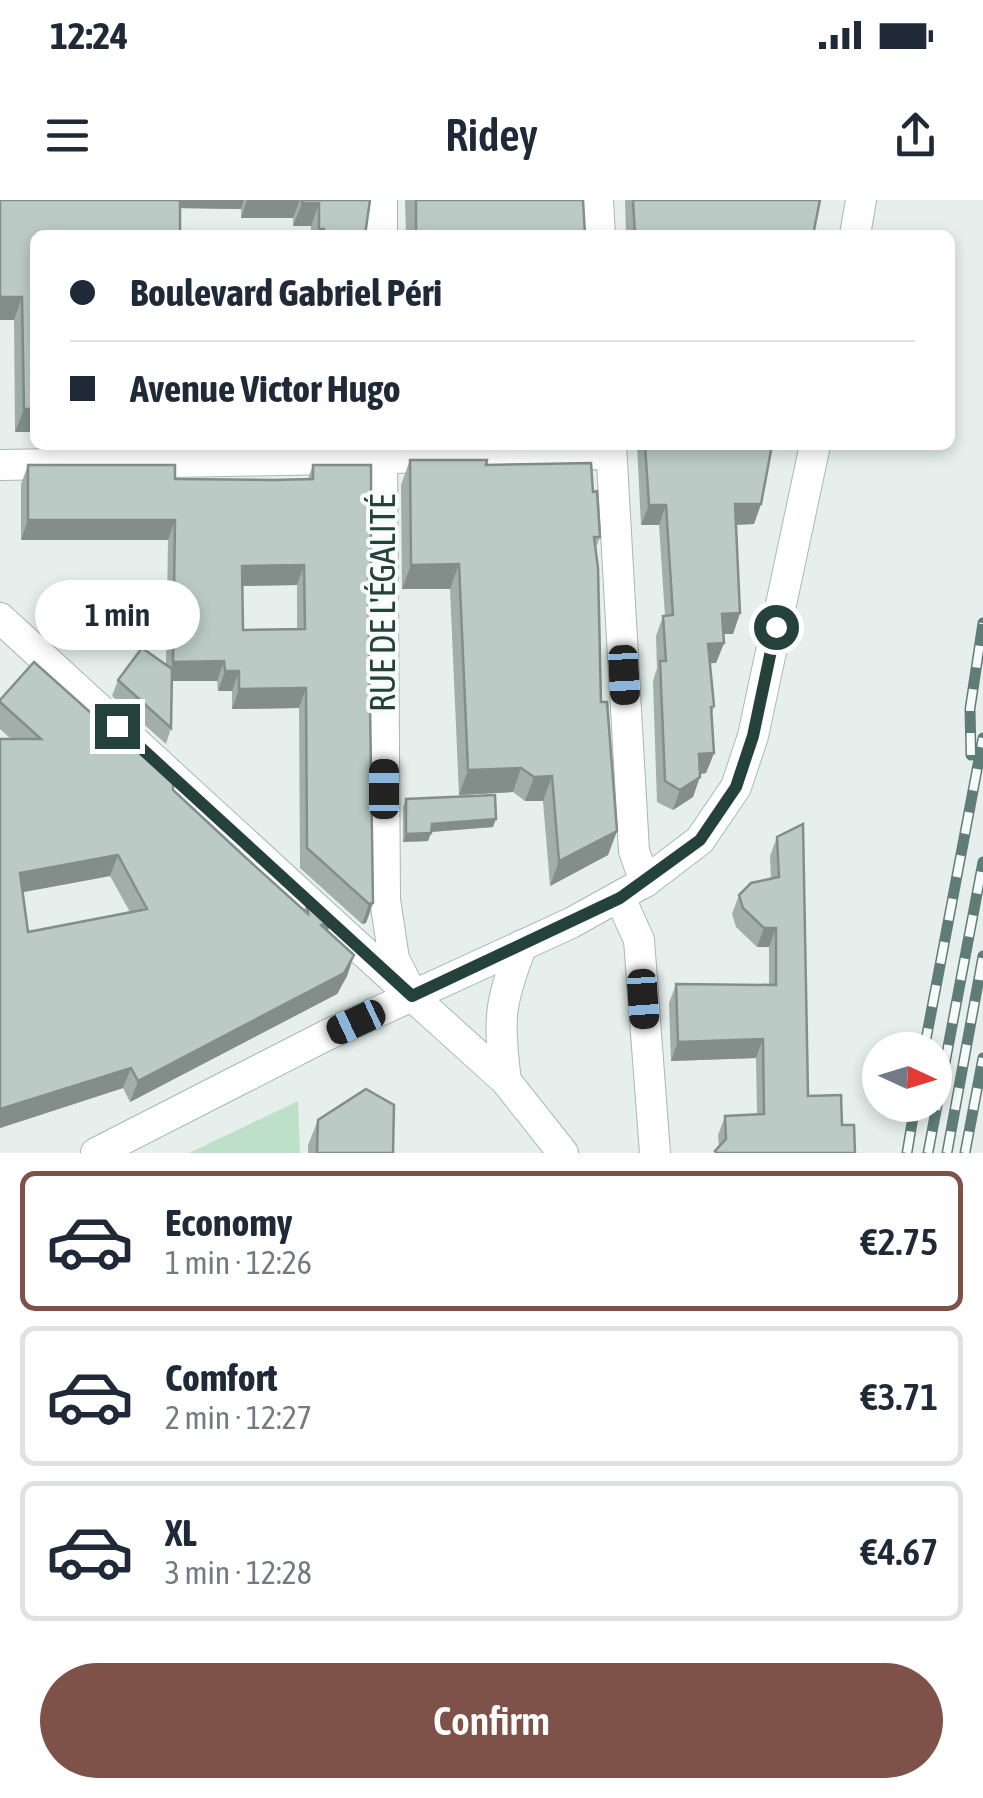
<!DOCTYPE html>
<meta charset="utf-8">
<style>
body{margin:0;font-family:"Asap Condensed",sans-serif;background:#f6f6f7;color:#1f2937;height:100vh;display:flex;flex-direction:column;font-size:38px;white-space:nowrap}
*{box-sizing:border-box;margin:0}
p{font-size:32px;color:#747a83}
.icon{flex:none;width:55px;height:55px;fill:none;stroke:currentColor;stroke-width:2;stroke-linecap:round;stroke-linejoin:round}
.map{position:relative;height:953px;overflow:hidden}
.side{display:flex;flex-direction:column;background:#fff;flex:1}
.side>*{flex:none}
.hud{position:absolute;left:30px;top:30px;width:925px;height:220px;border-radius:15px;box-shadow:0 5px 15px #0003;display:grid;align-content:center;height:220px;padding:0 40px;background:#fff}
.needle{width:65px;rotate:94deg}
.controls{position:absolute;left:862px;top:832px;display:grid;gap:20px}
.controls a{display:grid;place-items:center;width:90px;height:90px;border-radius:50%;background:#fff;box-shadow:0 5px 15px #0003;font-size:50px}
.end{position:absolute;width:45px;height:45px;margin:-22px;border:12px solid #24423a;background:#fff;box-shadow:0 0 0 5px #fff}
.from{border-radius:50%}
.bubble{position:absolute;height:70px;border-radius:35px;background:#fff;box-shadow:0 5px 15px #0003;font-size:32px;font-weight:600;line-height:70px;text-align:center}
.car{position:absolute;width:30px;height:60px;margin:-30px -15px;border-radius:12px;box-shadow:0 0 8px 2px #0007;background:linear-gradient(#222 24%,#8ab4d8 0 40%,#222 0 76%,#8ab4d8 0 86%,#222 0)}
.hud b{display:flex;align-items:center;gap:35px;height:95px;font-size:38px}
.hud b+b{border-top:2px solid #e0e1e3}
.hud i{width:25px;height:25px;background:#1f2937}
ul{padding:18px 0 0;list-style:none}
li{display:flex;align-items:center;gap:30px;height:140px;margin:0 20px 15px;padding:0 20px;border:5px solid #e0e1e3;border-radius:15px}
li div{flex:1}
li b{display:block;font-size:38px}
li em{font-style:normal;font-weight:600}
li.active{border-color:#7f5249}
li>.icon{width:90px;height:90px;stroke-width:1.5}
.primary-button{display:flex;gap:20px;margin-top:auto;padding:20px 40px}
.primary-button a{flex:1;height:115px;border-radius:60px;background:#7f5249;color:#fff;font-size:40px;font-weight:600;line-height:115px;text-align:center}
.status{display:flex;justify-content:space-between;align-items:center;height:70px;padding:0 50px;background:#fff;direction:ltr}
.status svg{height:28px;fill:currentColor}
header{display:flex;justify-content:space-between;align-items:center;height:130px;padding:0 40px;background:#fff;font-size:45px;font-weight:600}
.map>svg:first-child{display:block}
.green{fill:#bfe0c8}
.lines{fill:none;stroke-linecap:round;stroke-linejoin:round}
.minor-casing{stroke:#a8b8b2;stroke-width:32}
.secondary-casing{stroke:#a4bbb3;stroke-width:32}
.minor{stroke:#fff;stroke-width:30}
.secondary{stroke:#fff;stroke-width:30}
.rail-casing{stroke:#5f7d75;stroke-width:11}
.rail{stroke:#f7fbf9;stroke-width:8;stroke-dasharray:22;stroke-linecap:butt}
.wall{fill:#a1aea9;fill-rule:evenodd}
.shaded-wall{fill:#838d89}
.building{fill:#bbcac4;stroke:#838d89;stroke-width:2.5;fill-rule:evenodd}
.route{stroke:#24423a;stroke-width:12}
.labels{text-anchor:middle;stroke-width:8;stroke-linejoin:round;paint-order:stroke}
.street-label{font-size:35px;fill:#24423a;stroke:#f7fbf9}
</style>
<div class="status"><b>12:24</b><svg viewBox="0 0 49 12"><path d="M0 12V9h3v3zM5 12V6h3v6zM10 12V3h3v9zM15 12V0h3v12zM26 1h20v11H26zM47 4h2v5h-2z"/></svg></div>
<header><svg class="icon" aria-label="menu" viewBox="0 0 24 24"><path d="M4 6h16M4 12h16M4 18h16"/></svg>Ridey<svg class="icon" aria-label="share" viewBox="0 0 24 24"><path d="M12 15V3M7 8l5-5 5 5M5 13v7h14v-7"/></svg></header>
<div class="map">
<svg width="983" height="953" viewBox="0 0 983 953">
<rect width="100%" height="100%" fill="#e6efeb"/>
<!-- green -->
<path class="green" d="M298 901 300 953H189Z"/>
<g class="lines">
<defs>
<path id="minor" d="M382 0V35
M598 0 600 35
M382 245 385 700 394 759 409 788
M611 245 634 651 645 682
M0 265 611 254
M0 418 412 796
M620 698 639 740 655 953"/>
<path id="secondary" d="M855 35 861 0
M412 796 506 881 563 953
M506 881C498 819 499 804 522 745
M96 953 327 835 571 723 645 682 700 640 736 587 753 536 815 245"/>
</defs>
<!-- minor casing -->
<use href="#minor" class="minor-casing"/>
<!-- secondary casing -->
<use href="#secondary" class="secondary-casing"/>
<!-- minor -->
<use href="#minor" class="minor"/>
<!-- secondary -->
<use href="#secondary" class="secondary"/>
<defs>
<path id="rail" d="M971 555 970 509 983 423
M924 850 983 538
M907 953 915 905
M928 953 983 662
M947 953 983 756
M965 953 983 858"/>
</defs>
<!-- rail casing -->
<use href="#rail" class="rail-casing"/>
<!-- rail -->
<use href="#rail" class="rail"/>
</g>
<!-- wall -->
<path class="wall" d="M0 0H370L365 35H311V26H293V18H241V9L180 8 35 35V232H15L14 120H0Z
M405 0H583L585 35H406Z
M625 0H820L813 35H626Z
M637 245H772L761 304 754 324 736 325 740 413 733 434H723L724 443 716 463H710L714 506 712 513 714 553 706 573 700 574 693 597 673 610 657 602 653 481 657 468 656 436 663 416H665L659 325H641Z
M410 260 486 265 593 292 600 337 595 350 601 502 617 631 608 655 550 686 543 601H525L513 592 459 595 450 389H402L401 285Z
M28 265 175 279H308L313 265 368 379 373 703 366 723 362 724 300 668 299 508 232 509V491H218L217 481H172L171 528 166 544 112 496 118 480 166 465 168 340H21V284ZM297 385V429L243 430 242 386Z
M0 500 173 590 304 710 308 699 328 731 354 755 347 776 337 794 130 902 123 888 0 928 11 539 0 529ZM110 676 130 712 28 732 23 692Z
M406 599 493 627 431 632 428 641 403 642V607Z
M777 637 808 896 842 925 855 953H714L719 947 718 935 725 916 757 915 756 858 671 861 669 803 676 784 769 785V747H757L736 727 732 714 739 695 771 679 770 656Z
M318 920 393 953H308V945Z"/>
<!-- shaded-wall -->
<path class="shaded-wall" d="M175 0H244L241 9 172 8Z
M247 0H300L293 18H241Z
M302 3H319L311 26H293Z
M0 97H22L14 120H0Z
M24 209H35V232H15Z
M735 304H761L754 324 727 325Z
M649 305H666L659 325H641Z
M28 320H175L168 340H21Z
M459 364 450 389H402L411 365Z
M304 365 297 385 235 386 242 366Z
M740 413 733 434H715L722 414Z
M724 443 716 463 700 464 708 444Z
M224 461 217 481H166L173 462Z
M225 471H239L232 491H218Z
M306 488 299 508 232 509 239 489Z
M714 553 706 573 692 575 699 554Z
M521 568 513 592 459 595 468 570Z
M552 576 543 601H525L534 577Z
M700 577 693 597 673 610 680 590Z
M496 619 493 627 429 632 432 624Z
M617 631 608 655 550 686 559 661Z
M431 633 428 641 403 642 406 634Z
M118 655 110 676 13 694 20 673Z
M373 703 366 723 362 724 369 704Z
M332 720 324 741 321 725Z
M764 728H776L769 747H757Z
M354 755 347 776 337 794 130 902 138 881Z
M763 839 756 858 671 861 678 842Z
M131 868 123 888 0 928V909Z"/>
<!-- building -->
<path class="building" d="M0 0H180V35H35V209H24L22 97H0Z
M302 0H370L365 35H324V29H319V3H302Z
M416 0H583L585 35H416Z
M633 0H820L813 35H635Z
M645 245H772L761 304H735L740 413 722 414 724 443 708 444 714 506 711 507 714 553 699 554 700 577 680 590 665 581 660 461H666L663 416 673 415 666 305H649Z
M410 260H487L486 265 591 263 593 292 597 291 600 337H594L598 368 601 502H607L617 631 559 661 552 576 534 577 521 568 468 570 459 364 411 365Z
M28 265H175V279L274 280 313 279V265H371V370H368L373 703 369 704 307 648 306 488 239 489V471H225L224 461 173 462 175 320H28ZM304 365 305 429 243 430 242 366Z
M142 448 172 469 171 528 118 480Z
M34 462 91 513 97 505 173 574V590L244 656 308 714V699L332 720 321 725 354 755 344 773 138 881 131 868 0 909V539H41L0 502V500ZM118 655 147 709 28 732 20 673Z
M495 595 496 619 432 624 431 633 406 634V599Z
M803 624 808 896 841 895 842 925H854L855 953H717L715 951 726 939 725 916 764 914 763 839 678 842 676 784 776 785V728H764L743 708 739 695 751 683 779 677 777 637Z
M366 889 394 905 393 953H317L318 920Z"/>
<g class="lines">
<!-- route -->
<path class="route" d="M117 526 412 796 620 698 700 640 736 587 753 536 776 427"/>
</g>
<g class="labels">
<!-- street labels -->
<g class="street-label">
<text transform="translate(383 403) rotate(-90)" y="12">RUE DE L'ÉGALITÉ</text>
</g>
</g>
</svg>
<div class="controls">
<a><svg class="needle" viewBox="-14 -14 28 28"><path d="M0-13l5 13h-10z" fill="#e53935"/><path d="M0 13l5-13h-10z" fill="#747a83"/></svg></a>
</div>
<i class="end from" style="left:776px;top:427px"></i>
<i class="end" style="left:117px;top:526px"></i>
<div class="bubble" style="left:35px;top:380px;width:165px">1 min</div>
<i class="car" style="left:624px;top:475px;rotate:177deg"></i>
<i class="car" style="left:384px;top:589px;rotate:0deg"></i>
<i class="car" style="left:643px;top:799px;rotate:176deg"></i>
<i class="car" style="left:356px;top:822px;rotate:245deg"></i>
<div class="hud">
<b><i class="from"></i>Boulevard Gabriel Péri</b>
<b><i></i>Avenue Victor Hugo</b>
</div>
</div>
<section class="side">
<ul>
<li class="active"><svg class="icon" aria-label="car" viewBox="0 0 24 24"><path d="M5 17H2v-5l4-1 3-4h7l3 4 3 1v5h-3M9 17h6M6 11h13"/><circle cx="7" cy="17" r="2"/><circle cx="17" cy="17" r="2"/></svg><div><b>Economy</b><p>1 min · 12:26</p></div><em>€2.75</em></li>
<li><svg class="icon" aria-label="car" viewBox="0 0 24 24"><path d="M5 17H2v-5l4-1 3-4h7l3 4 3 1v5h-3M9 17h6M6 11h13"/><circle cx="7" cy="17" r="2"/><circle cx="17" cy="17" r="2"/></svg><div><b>Comfort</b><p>2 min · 12:27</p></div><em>€3.71</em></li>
<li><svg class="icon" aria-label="car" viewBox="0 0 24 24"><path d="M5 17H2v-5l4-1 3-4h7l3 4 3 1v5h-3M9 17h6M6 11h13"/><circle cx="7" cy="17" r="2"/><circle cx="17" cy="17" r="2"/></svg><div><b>XL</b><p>3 min · 12:28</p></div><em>€4.67</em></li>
</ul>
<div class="primary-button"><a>Confirm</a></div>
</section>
